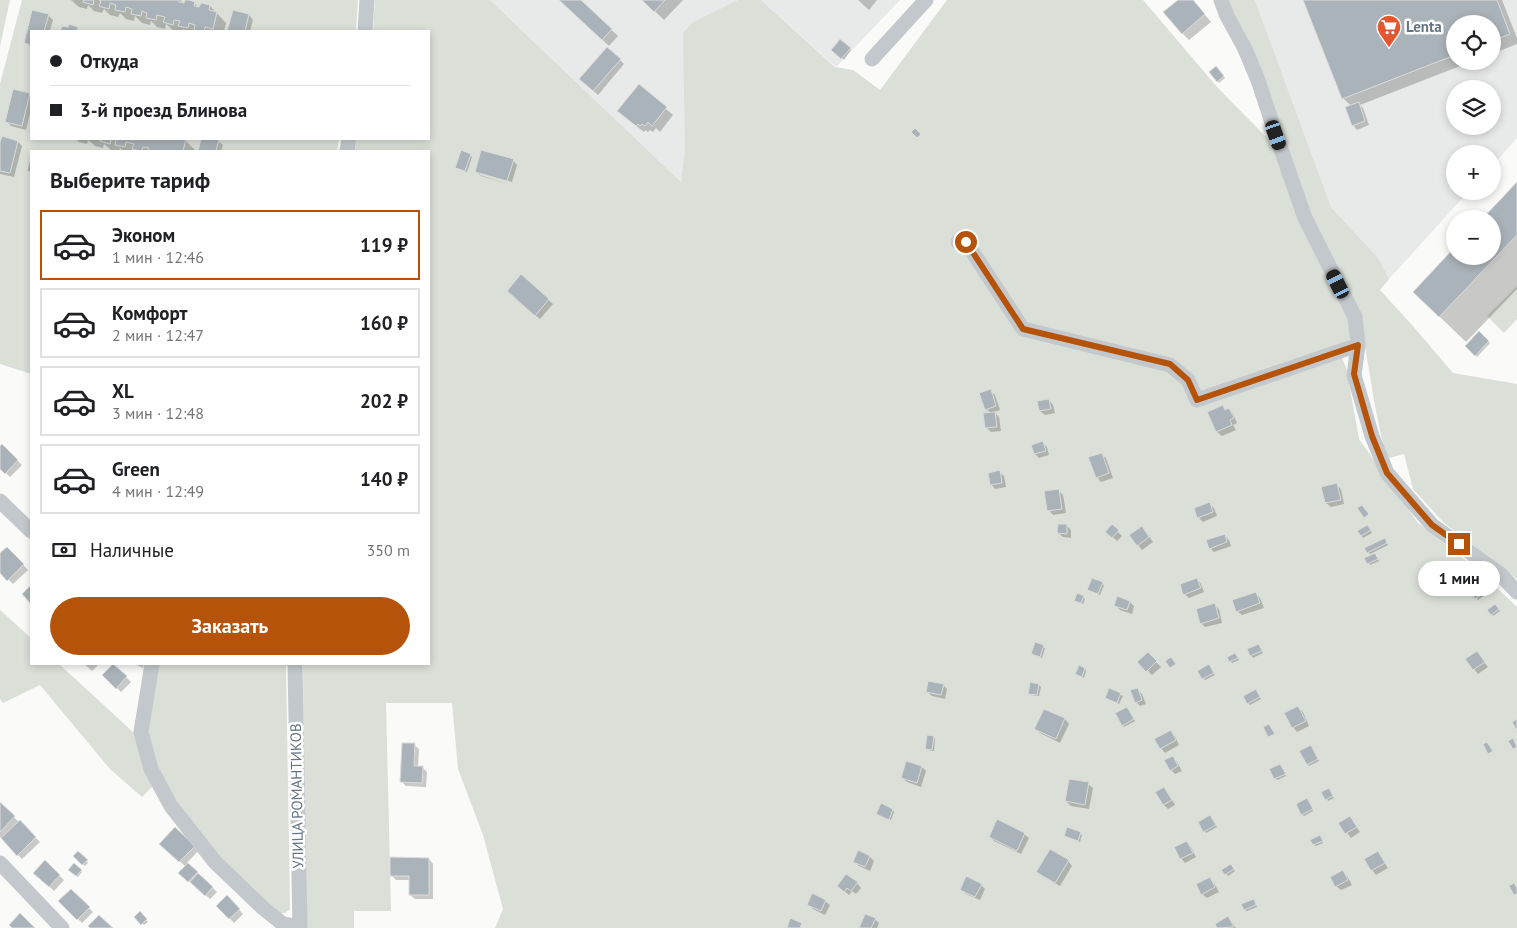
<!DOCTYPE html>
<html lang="ru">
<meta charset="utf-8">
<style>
body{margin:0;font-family:"PT Sans",sans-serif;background:#f2f2f2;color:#202124;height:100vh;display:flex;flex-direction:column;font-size:19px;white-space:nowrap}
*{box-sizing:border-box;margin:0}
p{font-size:16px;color:#757577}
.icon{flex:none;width:28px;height:28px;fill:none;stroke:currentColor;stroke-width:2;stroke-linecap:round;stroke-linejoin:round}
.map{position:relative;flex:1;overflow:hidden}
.sheet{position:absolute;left:30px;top:150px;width:400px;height:515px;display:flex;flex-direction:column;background:#fff;border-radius:0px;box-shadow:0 2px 8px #0003}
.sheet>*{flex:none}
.hud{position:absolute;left:30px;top:30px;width:400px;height:110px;border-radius:0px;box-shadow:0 2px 8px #0003;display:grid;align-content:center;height:110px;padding:0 20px;background:#fff}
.fabs{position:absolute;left:1446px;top:15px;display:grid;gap:10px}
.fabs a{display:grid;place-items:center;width:55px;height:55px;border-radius:50%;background:#fff;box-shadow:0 2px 8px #0003;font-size:25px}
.end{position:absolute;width:22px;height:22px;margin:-11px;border:6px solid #b45309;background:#fff;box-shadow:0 0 0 2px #fff}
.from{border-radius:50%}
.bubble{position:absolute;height:35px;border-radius:18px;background:#fff;box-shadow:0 2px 8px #0003;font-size:16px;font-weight:600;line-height:35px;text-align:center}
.car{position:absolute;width:15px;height:30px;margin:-15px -8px;border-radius:6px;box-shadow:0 0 4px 1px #0007;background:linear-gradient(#222 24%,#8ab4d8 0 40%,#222 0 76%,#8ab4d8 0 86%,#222 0)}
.hud b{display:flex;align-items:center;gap:18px;height:48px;font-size:19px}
.hud b+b{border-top:1px solid #e0e0e0}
.hud i{width:12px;height:12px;background:#202124}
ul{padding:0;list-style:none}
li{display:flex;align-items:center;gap:15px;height:70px;margin:0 10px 8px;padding:0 10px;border:2px solid #e0e0e0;border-radius:0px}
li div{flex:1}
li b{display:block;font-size:19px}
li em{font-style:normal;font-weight:600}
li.current{border-color:#b45309}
li>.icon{width:45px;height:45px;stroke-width:1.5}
h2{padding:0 20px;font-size:22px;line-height:60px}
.pay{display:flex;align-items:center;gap:12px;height:55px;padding:0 20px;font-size:19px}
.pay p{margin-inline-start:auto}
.button{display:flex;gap:10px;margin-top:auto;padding:10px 20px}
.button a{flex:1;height:58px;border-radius:30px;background:#b45309;color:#fff;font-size:20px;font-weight:600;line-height:58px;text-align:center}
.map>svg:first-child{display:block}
.built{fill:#e8e9e9;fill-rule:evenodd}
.green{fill:#dadfd7}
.shadow{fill:#0003}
.building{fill:#aab3b9;stroke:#dcdcda}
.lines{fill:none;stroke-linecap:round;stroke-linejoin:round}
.minor{stroke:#c3c8cc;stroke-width:15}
.route{stroke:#b45309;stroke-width:6}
.labels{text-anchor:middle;stroke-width:5;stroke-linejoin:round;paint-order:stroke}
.poi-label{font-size:15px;font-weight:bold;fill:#657683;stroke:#fff;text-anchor:start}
.street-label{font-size:15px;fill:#657683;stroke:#fff}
</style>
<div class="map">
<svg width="1517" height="928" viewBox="0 0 1517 928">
<rect width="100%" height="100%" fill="#fafaf8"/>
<!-- built -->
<path class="built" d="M490 0H738L693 22 685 147 681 182Z
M761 0H900L836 67Z
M1255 0H1517V138L1493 165 1492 154H1455V191H1469L1389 279 1379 259 1331 207ZM1455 24H1492V61H1455ZM1455 89H1492V126H1455Z"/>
<!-- green -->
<path class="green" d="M0 0H10L0 46Z
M22 0H358L356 31H31V139H339L337 151H31V374L0 364V84Z
M375 0H490L681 182 685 147 683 33 693 22 738 0H761L835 67 853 70 880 90 947 0H1143L1218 88 1272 143 1349 320 1350 338 1341 356 1346 367 1359 439 1418 523 1477 569 1517 607V928H495L503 909 483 835 458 769 452 703H386L391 911H354V928H305L303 664H429V151H355L357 139H429V31H373Z
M1225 0H1255L1331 207 1379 259 1389 279 1380 290 1412 325 1453 373 1517 384V579L1444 523 1413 489 1404 454 1386 459 1375 406 1359 310 1328 257Z
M1517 286V319L1504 333 1487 316Z
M0 610 31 638V664H59L134 733 148 664H286L290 909 285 913H278L216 859 162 779 151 788 142 797 110 769 40 685 3 703 0 699Z"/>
<!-- shadow -->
<path class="shadow" d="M71 0H180L185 5 194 3 200 9 202 4 210 6 226 23 224 31H185L183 29V31H174L166 24 165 29 157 27 151 21 150 25 142 23 135 16 134 21 126 19 120 13 118 17 110 15 104 9 102 13 94 11 88 5 87 9 79 7Z
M560 0H579L618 36 609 46Z
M643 0H683L664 20Z
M858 0H877L869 10Z
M1180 0H1193L1211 22 1189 40 1182 33Z
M1305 0H1502L1517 38V44L1492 54V24H1455V61H1473L1360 105 1363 108 1369 125 1357 130 1353 125 1351 106 1343 98Z
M33 11 48 15 53 20 50 31H31V47L25 42Z
M233 11 249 15 253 20 250 31H228Z
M841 41 851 50 844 60 833 50Z
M620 60 624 64 598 95 585 83Z
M1216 68 1225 78 1219 83 1218 81Z
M639 86 673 115 660 132 656 128 653 132 650 130 648 132 645 130 644 132 626 118Z
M29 94 31 96V109L26 130 11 126 6 121Z
M76 139H184L195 150V151H123L120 148 119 151H115L111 150 104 144 103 148 95 146 88 140 87 144 79 142Z
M202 139 218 141 223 145 221 151H199Z
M18 142 22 146 14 177 0 174V147Z
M470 155 472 157 467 172 459 169 457 167Z
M513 160 517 165 512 182 480 172V175L511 185 481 176 476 171Z
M1517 184V289L1466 342 1414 292 1455 249V256H1492Z
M521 276 553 304 540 319 513 295Z
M1479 333 1490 343 1477 357 1467 346Z
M990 391 995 395 1000 410 994 412 999 417 1001 431 991 432 987 428 991 413 986 409Z
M1049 400 1053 405 1055 413 1045 415 1040 411Z
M1222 407 1226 410 1229 409 1233 414 1237 423 1233 425 1236 430 1222 436 1217 432 1209 413Z
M1042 442 1047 447 1049 455 1039 458 1035 454 1032 445Z
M2 446 22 465 10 477 0 467V448Z
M1101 454 1106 458 1113 478 1101 482 1097 477Z
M999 472 1004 476 1006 487 995 489 991 484Z
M1336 484 1341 489 1344 504 1331 507 1326 503 1323 488Z
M1058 490 1063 495 1066 513 1053 515 1049 510Z
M1209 504 1214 508 1217 516 1203 522 1198 517Z
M1067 526 1071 530V538L1063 537 1058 533Z
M1112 526 1122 536 1117 541 1107 532Z
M1369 528 1372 533 1363 538 1359 531Z
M1146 532 1153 542 1142 550 1131 536Z
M1224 535 1229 540 1231 546 1214 552 1210 548Z
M1386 541 1388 545 1370 554 1368 552Z
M7 548 28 570 13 584 0 571V555Z
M1377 557 1379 561 1370 565 1366 559Z
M1197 579 1201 584 1204 592 1189 598 1184 594Z
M1102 583 1104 585 1100 595 1089 590Z
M1477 588 1484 596 1478 600 1472 592Z
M1256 594 1260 598 1264 608 1242 615 1237 611Z
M1083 597 1085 599 1083 604 1076 601Z
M1130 602 1134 606 1132 614 1120 610 1116 606Z
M1214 605 1219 609 1222 623 1205 627 1201 623Z
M1497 607 1500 611 1493 616 1489 610Z
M1259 645 1263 653 1253 658 1248 650Z
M1043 647 1045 648 1042 658 1032 654Z
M1477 653 1488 667 1478 674 1467 660Z
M1148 654 1161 667 1152 675 1139 662Z
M1237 656 1239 660 1232 663 1228 658Z
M84 664H99L92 671Z
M134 664H144L143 668Z
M114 665 131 682 121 692 104 675Z
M1209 666 1215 675 1205 680 1203 678Z
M1085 669 1086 671 1084 678 1078 675Z
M943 685 947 689 945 699 932 696 927 692Z
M1039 685 1041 687 1039 696 1031 695 1029 693Z
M1110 689 1123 696 1119 704 1106 698Z
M1137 689 1142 694 1146 704 1140 706 1136 702Z
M1258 693 1261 699 1250 705 1248 703Z
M1298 708 1303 712 1309 726 1297 732 1293 727Z
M1044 710 1065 719 1069 724 1060 743 1040 733 1036 729Z
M1129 711 1135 721 1124 727 1123 725Z
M1170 732 1175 736 1179 745 1165 753 1161 748Z
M933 737 935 739 934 751 928 750 926 748Z
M414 745 419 749 418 767H422L427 772 426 787 406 786 401 781Z
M1312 749 1319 761 1309 766 1308 764Z
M1173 757 1177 762 1182 771 1175 774 1171 770Z
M1280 765 1286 776 1277 780 1271 770Z
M922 767 926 771 921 787 907 782 902 778Z
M1088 784 1093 788 1089 809 1071 806 1066 801Z
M1164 789 1168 793 1175 805 1168 809 1164 805 1157 793Z
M1329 789 1334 798 1328 801 1323 792Z
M1309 802 1313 811 1304 816 1302 814Z
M0 804 40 842 22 859 0 837Z
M893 810 894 812 891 820 879 815Z
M1210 816 1217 827 1206 833 1199 822Z
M1350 818 1360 832 1351 838 1340 824Z
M175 829 198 851 187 863 217 892 210 899 192 882 191 883 180 873 186 867 161 844Z
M1080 833 1082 835 1080 842 1065 836Z
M1024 834 1029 838 1021 854 994 841 990 837Z
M1321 838 1323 843 1316 846 1314 845Z
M1186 843 1191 847 1196 857 1185 863 1181 858Z
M78 853 88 863 85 866 75 856Z
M1378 853 1388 868 1376 875 1372 870Z
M870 857 874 861 870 871 859 866 854 862Z
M429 859 433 864V899H415L410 895V880H396L391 875Z
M1068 861 1072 866 1060 886 1042 876 1038 871Z
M45 862 64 880 54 891 35 873Z
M74 865 82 872 78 877 70 870Z
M1233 867 1235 871 1228 876 1223 870Z
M1343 872 1347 876 1352 885 1341 890 1336 886Z
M1209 879 1214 883 1219 892 1207 898 1202 894Z
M857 883 861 888 856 894 852 891 849 895 838 886Z
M981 885 985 889 980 900 966 894 961 889Z
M71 890 93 912 82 923 60 901Z
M227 897 243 914 234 923 218 906Z
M1254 900 1257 907 1247 911 1245 910Z
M825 901 830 905 825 915 813 909 808 904Z
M140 913 148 922 144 925 136 917Z
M1228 917 1236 928H1219L1216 924Z
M875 919 879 923 877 928H861Z"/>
<!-- building -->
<path class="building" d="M84 0H94L93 5 83 2Z
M99 0H179V2L184 3 185 0H189L195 2 194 6 199 7 201 3 210 5 209 10 217 12 213 29 205 27 204 31H200L194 30 195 25 189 23 188 28 178 26 180 21 174 20 173 25 163 22 165 17 157 15 156 20 146 18 147 13 142 11 141 16 131 14 132 9 126 7 125 12 115 10 116 5 110 3 109 9 99 6 101 1Z
M559 0H581L612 29 602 40Z
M642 0H665L654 12Z
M1178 0H1193L1205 14 1182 34 1163 12Z
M1303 0H1497L1510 34 1492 41V24H1455V55L1342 99Z
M32 10 49 14 44 31H31V45L24 43Z
M233 10 249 14 245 31H227Z
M69 24 78 27V30L84 31H60L62 26 68 27Z
M840 39 851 48 841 59 831 50Z
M607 47 621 59 593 91 579 79Z
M1216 66 1224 76 1217 82 1209 72Z
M639 84 667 107 652 126 648 122 645 126 642 124 640 126 638 124 636 126 617 111Z
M13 89 30 93 22 126 5 122Z
M1359 102 1365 121 1352 126 1345 107Z
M915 128 921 134 917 138 911 132Z
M2 136 18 141 10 173 0 171V142Z
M101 139H111L110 144 100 141Z
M113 139H186L183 151H148L149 148 143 147 142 151H139L132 149 134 144 126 142 125 147 115 145 116 140Z
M201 139H219L216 151H198Z
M461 150 471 154 465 171 455 168Z
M481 150 514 159 507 181 475 172Z
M31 154V172L27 171Z
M1517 182V235L1439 317 1413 292 1455 247V256H1492V219H1482Z
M521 274 549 299 535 316 507 291Z
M1479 331 1489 341 1475 356 1465 346Z
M991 389 996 406 985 410 979 393Z
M1049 399 1051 409 1039 411 1037 401Z
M1223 405 1225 410 1229 408 1234 418 1230 420 1232 425 1216 432 1207 412Z
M995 412 997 427 985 428 983 413Z
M1043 441 1046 451 1034 454 1031 445Z
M2 444 18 460 5 474 0 469V446Z
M1102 453 1109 473 1096 478 1088 457Z
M1000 470 1002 483 990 485 988 473Z
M1337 483 1341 500 1325 503 1321 487Z
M1059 489 1062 509 1047 511 1044 491Z
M1210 502 1213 512 1197 518 1194 508Z
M1362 505 1369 514 1364 518 1357 508Z
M1058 524H1067V534L1057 533Z
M1112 524 1119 530 1112 538 1105 532Z
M1367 525 1371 530 1361 536 1357 531Z
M1142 526 1149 537 1137 546 1129 535Z
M1225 534 1227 542 1209 549 1206 540Z
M1385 538 1387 543 1367 553 1364 548Z
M7 547 24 564 7 581 0 573V553Z
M1375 553 1378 559 1367 564 1364 558Z
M1092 578 1103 582 1098 594 1087 590Z
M1197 578 1201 588 1183 595 1180 584Z
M31 585V604L22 594Z
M1477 586 1483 593 1475 599 1470 592Z
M1256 592 1260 603 1236 612 1232 600Z
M1077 593 1084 596 1081 603 1074 601Z
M1117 596 1130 601 1127 610 1114 606Z
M1215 603 1219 618 1200 624 1196 609Z
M1495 604 1499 609 1491 615 1487 610Z
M1035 642 1044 645 1040 657 1031 654Z
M1259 644 1262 651 1250 656 1247 649Z
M1477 651 1485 662 1473 670 1465 659Z
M1148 652 1157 661 1146 672 1137 662Z
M1235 653 1238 658 1229 662 1227 657Z
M1171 657 1176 664 1170 668 1165 661Z
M113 664 127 676 116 689 102 675Z
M1209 664 1214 673 1202 679 1197 671Z
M1079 665 1085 668 1082 677 1075 674Z
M928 681 944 684 941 695 926 692Z
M1030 682 1039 684 1037 695 1028 694Z
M1109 688 1121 693 1117 703 1105 698Z
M1138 688 1142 700 1135 703 1130 690Z
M1256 689 1260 697 1247 704 1243 696Z
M1298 706 1306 721 1292 728 1284 713Z
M1127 707 1134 719 1122 726 1115 713Z
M1044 709 1065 718 1056 739 1034 729Z
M1517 719V729H1516L1512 722Z
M1269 724 1275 734 1268 737 1263 727Z
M1171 730 1176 740 1160 749 1154 739Z
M927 735 934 736 932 750 925 749Z
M1513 738 1517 747 1513 749 1508 741Z
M1487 742 1493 751 1488 754 1483 744Z
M402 743H415L414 766H423L422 783 400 782Z
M1311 745 1318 759 1307 765 1299 751Z
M1173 756 1178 766 1170 771 1164 760Z
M906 761 922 766 917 783 901 778Z
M1280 764 1286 774 1274 779 1269 769Z
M1069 779 1089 782 1085 805 1065 801Z
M1164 787 1172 800 1163 805 1155 792Z
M1329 788 1333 796 1325 800 1321 792Z
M1307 798 1313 809 1301 815 1296 804Z
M0 802 15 816 0 832Z
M881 803 893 809 889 820 876 814Z
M1210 815 1216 825 1203 832 1198 822Z
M1350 816 1357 827 1345 834 1338 823Z
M997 819 1025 833 1017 851 989 837Z
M20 820 36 837 17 856 1 838Z
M175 827 195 846 179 862 159 844Z
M1067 827 1081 832 1078 841 1064 836Z
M1320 835 1323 841 1313 845 1310 840Z
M1187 841 1193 853 1180 859 1174 847Z
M1050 849 1069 860 1055 883 1036 872Z
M858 850 870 856 865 867 853 862Z
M78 851 88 860 82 865 73 856Z
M1378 851 1385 863 1371 871 1364 859Z
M390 857 429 858V895H409V876H390Z
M45 860 60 875 49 887 33 873Z
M74 863 82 870 76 876 68 870Z
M188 863 198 872 188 882 178 873Z
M1231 864 1234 869 1225 875 1221 870Z
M1343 870 1348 880 1335 887 1330 877Z
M198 873 213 887 205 896 190 882Z
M846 874 858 882 851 891 847 888 844 892 837 886Z
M966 876 982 884 975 897 960 890Z
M1210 877 1215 887 1201 895 1196 884Z
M1514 883 1517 888V894L1514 895 1509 886Z
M71 889 90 907 77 920 58 901Z
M812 893 826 900 821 911 807 905Z
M227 895 240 909 229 919 216 906Z
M1254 899 1256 905 1244 910 1241 904Z
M140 911 147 919 141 925 134 917Z
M20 913 35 928H12L9 925Z
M865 914 876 918 871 928H859Z
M99 915 113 928H90L88 926Z
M1228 916 1234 927 1217 928 1215 924Z
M790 918 802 923 800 928H787Z"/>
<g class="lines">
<!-- minor -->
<path class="minor" d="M1221 0 1227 16 1245 49 1258 80 1276 135 1305 218 1355 317 1358 345 1354 375 1372 436 1387 473 1432 525 1500 574 1517 592
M365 31 367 0
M872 59 926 0
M347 151 349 139
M958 242H966L1023 329 1170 365 1188 380 1197 400 1358 345
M0 501 31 531
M152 664 141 732 151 769 171 806 215 862 263 908 283 924 300 927
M295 664 300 928
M0 863 62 928"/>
</g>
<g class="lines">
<!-- route -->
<path class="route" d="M966 242 1023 329 1170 364 1188 380 1197 400 1358 345 1354 374 1372 436 1387 473 1432 525 1459 544"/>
</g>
<!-- icons -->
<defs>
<symbol id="supermarket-pin" viewBox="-11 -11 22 30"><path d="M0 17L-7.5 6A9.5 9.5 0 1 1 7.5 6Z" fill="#e4572e" stroke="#fff"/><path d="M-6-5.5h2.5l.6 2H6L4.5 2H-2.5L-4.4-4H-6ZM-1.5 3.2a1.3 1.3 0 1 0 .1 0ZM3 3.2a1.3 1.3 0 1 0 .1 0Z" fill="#fff"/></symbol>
</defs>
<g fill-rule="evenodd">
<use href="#supermarket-pin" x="1375" y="13" width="28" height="38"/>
</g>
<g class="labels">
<!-- poi labels -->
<g class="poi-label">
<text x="1406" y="32">Lenta</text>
</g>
<!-- street labels -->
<g class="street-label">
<text transform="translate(297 796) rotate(-91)" y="5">УЛИЦА РОМАНТИКОВ</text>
</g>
</g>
</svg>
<div class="fabs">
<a><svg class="icon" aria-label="locate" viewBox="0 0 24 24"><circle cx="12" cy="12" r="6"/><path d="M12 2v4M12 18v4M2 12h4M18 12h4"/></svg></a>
<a><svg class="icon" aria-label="layers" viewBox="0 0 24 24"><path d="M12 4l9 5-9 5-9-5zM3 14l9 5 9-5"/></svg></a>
<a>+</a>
<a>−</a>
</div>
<i class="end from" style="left:966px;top:242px"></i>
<i class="end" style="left:1459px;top:544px"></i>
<div class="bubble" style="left:1418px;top:561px;width:82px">1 мин</div>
<i class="car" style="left:1276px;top:135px;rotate:161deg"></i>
<i class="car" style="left:1338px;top:284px;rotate:333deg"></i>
<div class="hud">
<b><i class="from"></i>Откуда</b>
<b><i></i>3-й проезд Блинова</b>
</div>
<section class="sheet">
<h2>Выберите тариф</h2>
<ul>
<li class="current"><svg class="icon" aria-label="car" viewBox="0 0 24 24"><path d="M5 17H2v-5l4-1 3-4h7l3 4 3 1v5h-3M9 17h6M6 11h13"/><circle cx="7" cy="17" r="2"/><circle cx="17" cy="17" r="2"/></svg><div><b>Эконом</b><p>1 мин · 12:46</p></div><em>119 ₽</em></li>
<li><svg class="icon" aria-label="car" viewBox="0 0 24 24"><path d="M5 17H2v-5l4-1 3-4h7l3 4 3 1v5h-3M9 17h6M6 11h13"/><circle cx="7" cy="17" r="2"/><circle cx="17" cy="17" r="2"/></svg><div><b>Комфорт</b><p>2 мин · 12:47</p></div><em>160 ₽</em></li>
<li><svg class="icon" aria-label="car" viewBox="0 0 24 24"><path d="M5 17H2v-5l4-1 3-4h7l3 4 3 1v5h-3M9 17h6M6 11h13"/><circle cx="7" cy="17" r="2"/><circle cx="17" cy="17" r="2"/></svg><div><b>XL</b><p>3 мин · 12:48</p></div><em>202 ₽</em></li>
<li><svg class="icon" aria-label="car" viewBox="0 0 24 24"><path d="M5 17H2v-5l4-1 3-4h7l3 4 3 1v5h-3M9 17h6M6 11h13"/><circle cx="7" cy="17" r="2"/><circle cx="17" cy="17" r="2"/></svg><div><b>Green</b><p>4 мин · 12:49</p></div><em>140 ₽</em></li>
</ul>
<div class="pay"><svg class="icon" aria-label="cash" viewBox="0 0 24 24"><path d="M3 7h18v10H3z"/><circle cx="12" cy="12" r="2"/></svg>Наличные<p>350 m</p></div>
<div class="button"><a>Заказать</a></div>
</section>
</div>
